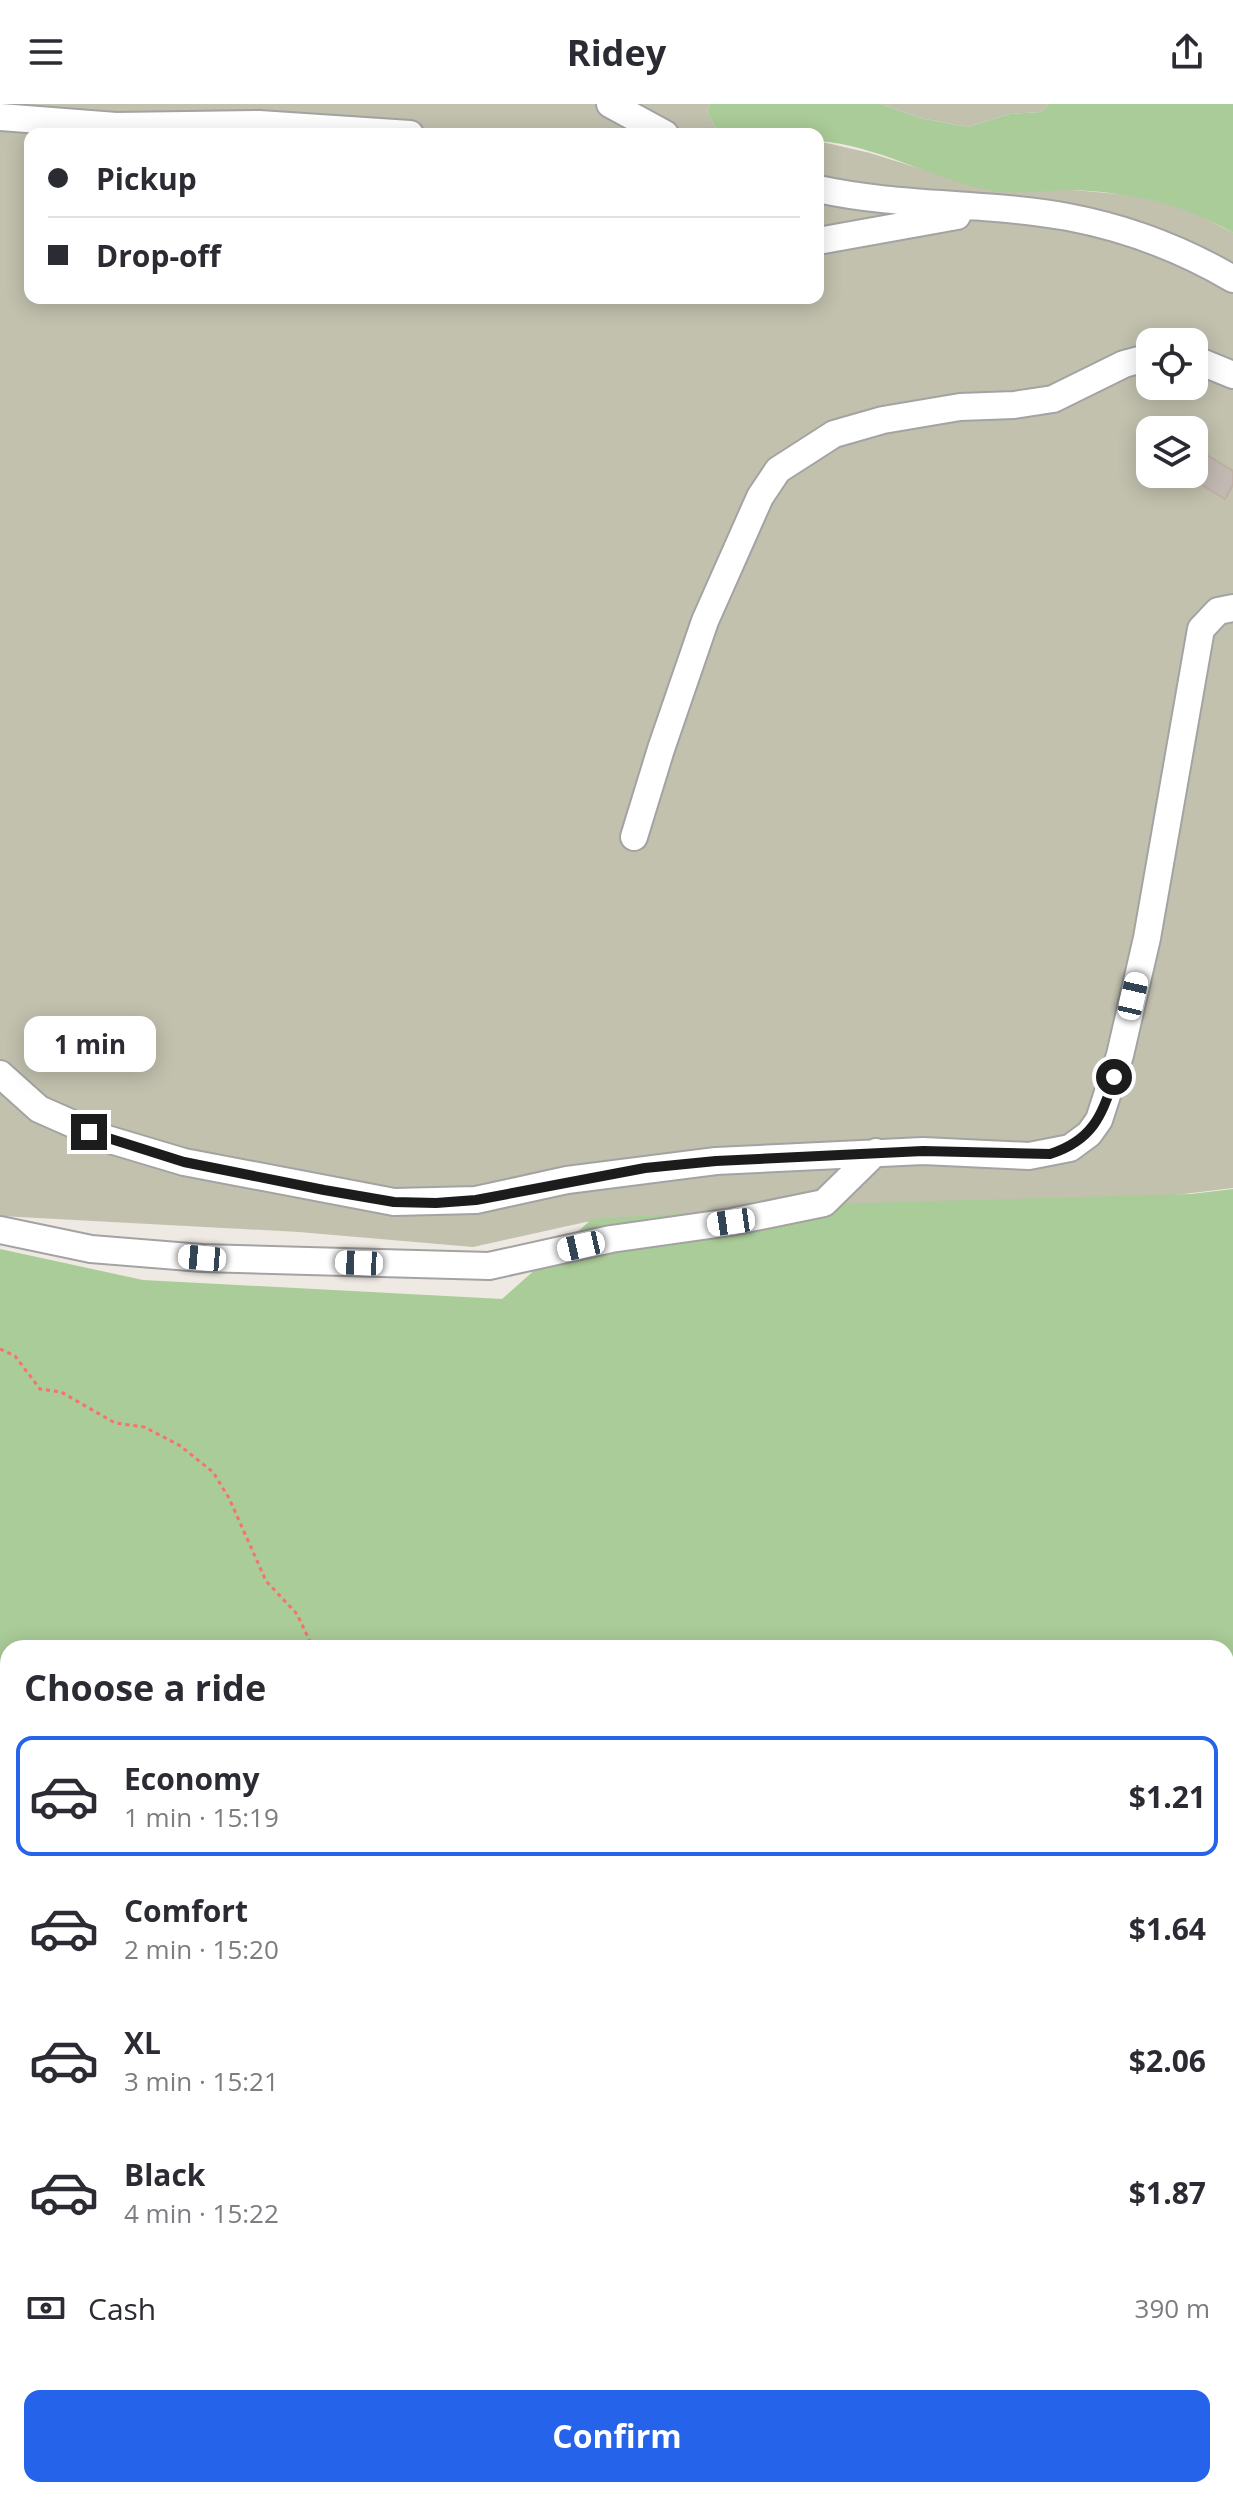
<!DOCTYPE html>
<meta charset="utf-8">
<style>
body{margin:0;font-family:"Open Sans",sans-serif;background:#f2f2f3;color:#2b2b33;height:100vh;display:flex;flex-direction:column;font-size:30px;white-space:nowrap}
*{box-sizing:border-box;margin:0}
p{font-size:26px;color:#7c7c81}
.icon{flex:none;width:44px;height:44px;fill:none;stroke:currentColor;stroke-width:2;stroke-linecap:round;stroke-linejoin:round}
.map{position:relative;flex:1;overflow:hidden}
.sheet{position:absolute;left:0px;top:1536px;width:1234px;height:858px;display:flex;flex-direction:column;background:#fff;border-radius:24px 24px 0 0;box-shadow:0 4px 20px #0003}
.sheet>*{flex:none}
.guide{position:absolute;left:24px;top:24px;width:800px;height:176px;border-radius:16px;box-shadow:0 4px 20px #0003;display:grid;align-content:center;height:176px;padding:0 24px;background:#fff}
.buttons{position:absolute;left:1136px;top:224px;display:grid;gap:16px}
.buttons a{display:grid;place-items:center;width:72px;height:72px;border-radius:16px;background:#fff;box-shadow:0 4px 20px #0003;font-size:40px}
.end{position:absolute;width:36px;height:36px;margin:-18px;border:10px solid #1c1c1c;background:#fff;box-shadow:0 0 0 4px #fff}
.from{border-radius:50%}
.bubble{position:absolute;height:56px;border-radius:16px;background:#fff;box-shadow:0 4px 20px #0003;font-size:26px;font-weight:700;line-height:56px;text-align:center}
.car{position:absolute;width:24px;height:48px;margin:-24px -12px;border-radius:10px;box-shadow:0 0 6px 2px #0007;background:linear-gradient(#fff 24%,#345 0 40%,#fff 0 76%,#345 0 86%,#fff 0)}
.guide b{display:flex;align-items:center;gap:28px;height:76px;font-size:30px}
.guide b+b{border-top:2px solid #e1e1e2}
.guide i{width:20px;height:20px;background:#2b2b33}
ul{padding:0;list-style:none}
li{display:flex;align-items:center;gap:24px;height:120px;margin:0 16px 12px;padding:0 8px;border:4px solid transparent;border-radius:16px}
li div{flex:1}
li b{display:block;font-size:30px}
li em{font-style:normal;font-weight:700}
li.active{border-color:#2563eb}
li>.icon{width:72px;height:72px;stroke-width:1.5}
h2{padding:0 24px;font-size:36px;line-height:96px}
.pay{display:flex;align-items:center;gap:20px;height:88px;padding:0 24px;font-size:30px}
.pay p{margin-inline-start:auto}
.primary-button{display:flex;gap:16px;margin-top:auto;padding:16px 24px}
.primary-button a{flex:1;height:92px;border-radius:16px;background:#2563eb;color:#fff;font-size:32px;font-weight:700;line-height:92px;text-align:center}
header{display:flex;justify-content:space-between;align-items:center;height:104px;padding:0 24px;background:#fff;font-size:36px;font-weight:700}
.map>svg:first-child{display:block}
.residential{fill:#dbd9d9}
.construction{fill:#c2c1ae;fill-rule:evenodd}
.grass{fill:#cae7a9}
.forest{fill:#aacc98}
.building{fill:#c2b9b2;stroke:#bfafa5;stroke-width:2}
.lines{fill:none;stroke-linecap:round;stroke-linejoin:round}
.minor-casing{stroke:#a3a3a3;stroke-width:30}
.path{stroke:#f6726b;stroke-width:3;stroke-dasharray:4 4;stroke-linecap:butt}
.minor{stroke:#fff;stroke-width:26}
.route{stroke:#1c1c1c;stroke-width:10}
</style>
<header><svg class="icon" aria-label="menu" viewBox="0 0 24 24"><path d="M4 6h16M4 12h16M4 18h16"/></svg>Ridey<svg class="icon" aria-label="share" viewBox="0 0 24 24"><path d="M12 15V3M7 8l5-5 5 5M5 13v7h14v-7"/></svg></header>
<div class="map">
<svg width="1233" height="2393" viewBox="0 0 1233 2393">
<rect width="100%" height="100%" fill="#eee9e2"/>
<!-- residential -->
<path class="residential" d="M1233 1858V2393H1004L1005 2389 999 2386H1226V1860Z
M632 2386H753L750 2393H629Z
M786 2386H909L924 2393H783Z"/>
<!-- construction -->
<path class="construction" d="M0 0H710L707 8 719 30H30V194H818V37L870 49 989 86H1073L1130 91 1186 104 1233 129V1084L1159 1093 864 1100 586 1118 473 1143 299 1128 0 1112ZM1150 238H1194V282H1150ZM1150 326H1194V370H1150Z
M881 0H1049L1041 8 1010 10 968 23 920 14Z"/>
<!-- grass -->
<path class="grass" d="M909 2386H999L1006 2389 1004 2393H924Z"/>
<!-- forest -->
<path class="forest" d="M710 0H881L920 14 968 23 1010 10 1041 8 1049 0H1233V129C1184 100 1132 89 1075 86 1047 85 1017 92 989 86 932 75 877 41 818 37V30H719L707 8Z
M1233 1085V1849L1226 1850V1544H8V2386H605L602 2393H0V1145L143 1176 502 1195 592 1115 862 1099 1191 1090Z"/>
<!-- building -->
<path class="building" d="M1194 343 1233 367V381L1225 395 1194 376Z"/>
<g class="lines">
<defs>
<path id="minor" d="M610 0 665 30
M0 13 116 22 259 20 410 30
M818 85C900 103 985 98 1068 113 1126 124 1182 145 1233 175
M818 137 957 112
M1194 255 1233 271
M634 733 661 645 705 517 760 393 778 366 834 330 883 316 960 303 1014 301 1053 295 1124 260 1150 253
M0 970 39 1005 107 1035 184 1058 394 1098 476 1096 567 1076 716 1057 923 1047 1029 1052 1070 1044 1089 1030 1099 1016 1120 951 1147 834 1201 525 1218 507 1233 504
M0 1126 91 1145 202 1154 489 1162 611 1135 731 1118 824 1099 876 1048
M1226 2312 1233 2313
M768 2393 770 2386
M1016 2393 1020 2386"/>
</defs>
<!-- minor casing -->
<use href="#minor" class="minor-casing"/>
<!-- path -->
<path class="path" d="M0 1245 15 1252 40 1285 61 1288 115 1319 144 1323 179 1341 213 1368 229 1394 266 1477 297 1510 313 1544
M0 1594 8 1608
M0 2124 4 2134 0 2148
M0 2187 8 2192
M262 2386 265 2393"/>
<!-- minor -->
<use href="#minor" class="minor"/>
</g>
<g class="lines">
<!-- route -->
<path class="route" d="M89 1028 184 1058 324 1086 394 1098 436 1099 476 1096 645 1064 716 1057 923 1047 1050 1050C1091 1037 1103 1012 1114 973"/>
</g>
</svg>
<div class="buttons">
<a><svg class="icon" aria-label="locate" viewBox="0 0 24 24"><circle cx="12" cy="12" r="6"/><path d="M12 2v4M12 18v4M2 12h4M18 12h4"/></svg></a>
<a><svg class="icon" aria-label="layers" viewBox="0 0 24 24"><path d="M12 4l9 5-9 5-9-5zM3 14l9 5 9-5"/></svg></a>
</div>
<i class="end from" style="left:1114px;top:973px"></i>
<i class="end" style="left:89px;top:1028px"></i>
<div class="bubble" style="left:24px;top:912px;width:132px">1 min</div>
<i class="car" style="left:1133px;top:892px;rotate:13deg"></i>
<i class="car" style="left:731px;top:1118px;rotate:262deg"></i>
<i class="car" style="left:581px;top:1142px;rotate:257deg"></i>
<i class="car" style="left:202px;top:1154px;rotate:275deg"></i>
<i class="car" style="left:359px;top:1159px;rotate:272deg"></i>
<div class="guide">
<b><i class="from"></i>Pickup</b>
<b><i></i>Drop-off</b>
</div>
<section class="sheet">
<h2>Choose a ride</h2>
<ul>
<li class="active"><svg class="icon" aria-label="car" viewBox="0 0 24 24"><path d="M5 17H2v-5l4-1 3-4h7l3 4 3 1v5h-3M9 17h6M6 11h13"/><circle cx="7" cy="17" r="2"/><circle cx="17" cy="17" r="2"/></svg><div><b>Economy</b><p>1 min · 15:19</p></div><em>$1.21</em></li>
<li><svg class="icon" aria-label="car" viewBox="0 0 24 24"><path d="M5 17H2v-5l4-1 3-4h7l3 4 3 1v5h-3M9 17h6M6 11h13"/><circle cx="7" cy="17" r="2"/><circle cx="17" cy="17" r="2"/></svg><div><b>Comfort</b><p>2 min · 15:20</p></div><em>$1.64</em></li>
<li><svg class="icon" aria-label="car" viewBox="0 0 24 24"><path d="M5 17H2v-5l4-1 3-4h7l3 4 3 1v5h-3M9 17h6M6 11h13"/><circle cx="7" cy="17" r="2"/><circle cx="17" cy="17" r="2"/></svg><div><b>XL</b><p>3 min · 15:21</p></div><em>$2.06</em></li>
<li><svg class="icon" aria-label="car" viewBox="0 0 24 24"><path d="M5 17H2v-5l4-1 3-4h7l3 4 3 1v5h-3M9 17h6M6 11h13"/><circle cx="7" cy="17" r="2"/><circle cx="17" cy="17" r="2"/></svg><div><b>Black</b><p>4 min · 15:22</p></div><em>$1.87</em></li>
</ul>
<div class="pay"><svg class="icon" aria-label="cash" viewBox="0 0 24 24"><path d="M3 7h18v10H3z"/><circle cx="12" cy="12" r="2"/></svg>Cash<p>390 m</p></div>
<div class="primary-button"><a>Confirm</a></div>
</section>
</div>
